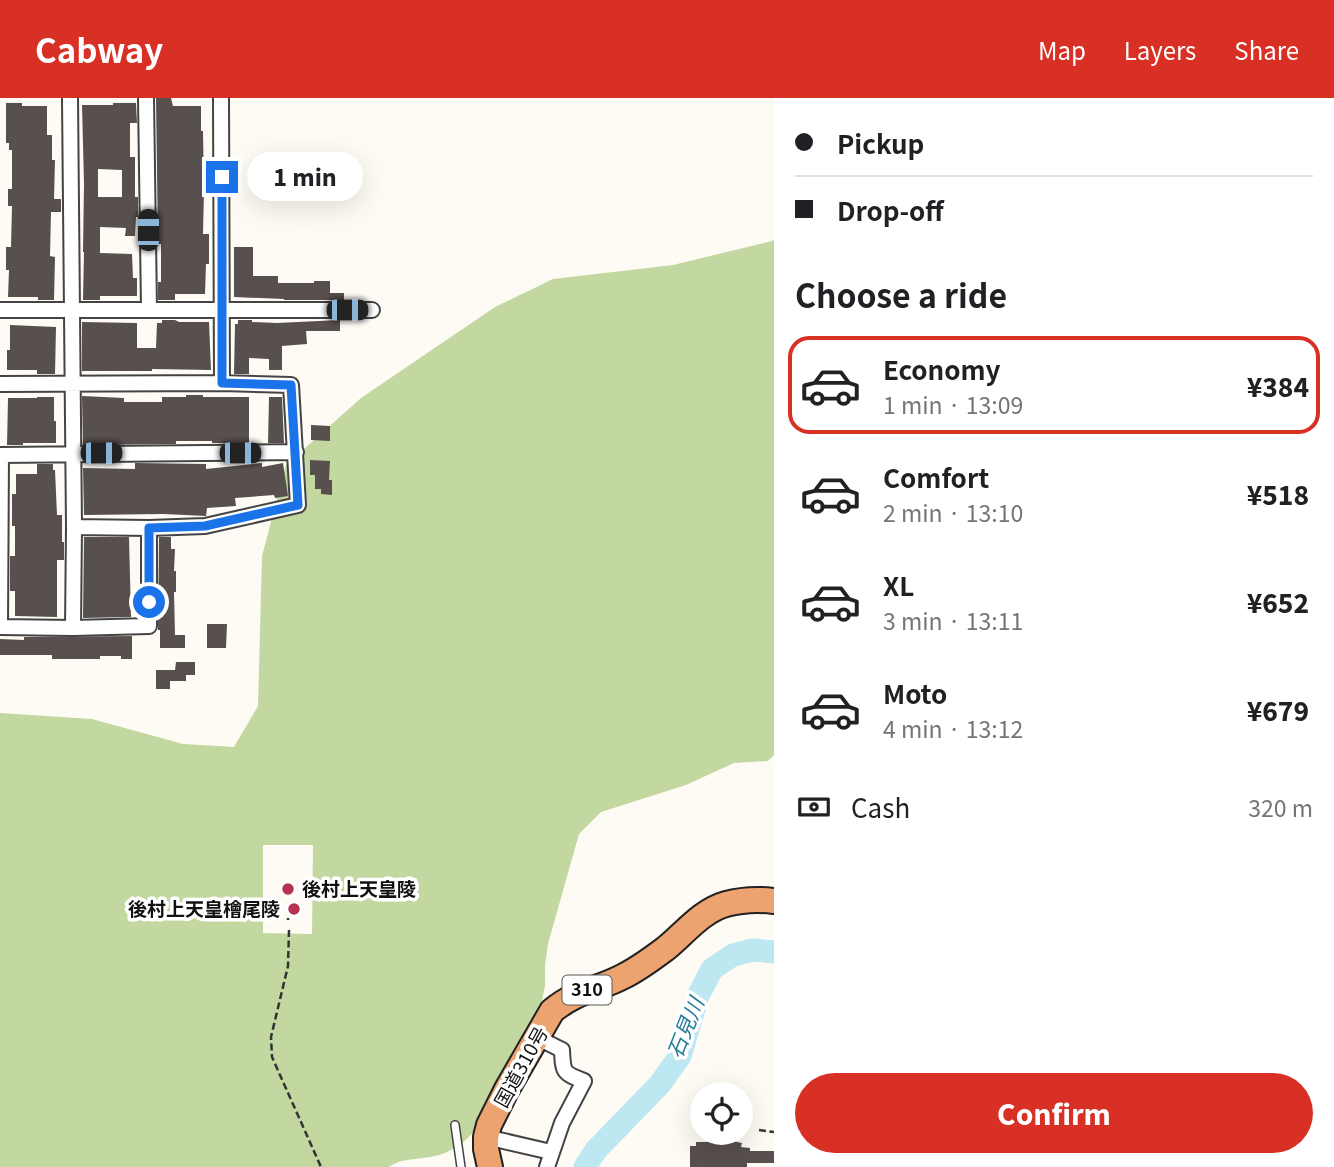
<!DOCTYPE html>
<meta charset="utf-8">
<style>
body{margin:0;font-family:Georgia,"Noto Sans JP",serif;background:#f6f6f6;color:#202124;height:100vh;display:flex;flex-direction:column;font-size:26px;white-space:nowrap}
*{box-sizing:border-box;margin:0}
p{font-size:23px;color:#757577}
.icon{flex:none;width:38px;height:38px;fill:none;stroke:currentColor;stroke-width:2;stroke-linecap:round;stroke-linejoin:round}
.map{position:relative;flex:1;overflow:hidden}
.sheet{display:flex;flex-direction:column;background:#fff;width:560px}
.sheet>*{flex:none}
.top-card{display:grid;align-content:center;height:154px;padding:0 21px;background:#fff}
.buttons{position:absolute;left:690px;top:984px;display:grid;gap:14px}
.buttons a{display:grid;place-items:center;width:63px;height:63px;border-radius:50%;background:#fff;box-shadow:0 7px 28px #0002;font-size:35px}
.end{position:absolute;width:32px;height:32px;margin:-16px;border:9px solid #1a73e8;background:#fff;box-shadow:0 0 0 4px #fff}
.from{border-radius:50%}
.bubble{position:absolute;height:49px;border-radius:24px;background:#fff;box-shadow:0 7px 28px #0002;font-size:23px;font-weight:800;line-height:49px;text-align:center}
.car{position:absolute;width:21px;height:42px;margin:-21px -10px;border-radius:9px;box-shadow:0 0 5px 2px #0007;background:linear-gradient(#222 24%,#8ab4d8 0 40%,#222 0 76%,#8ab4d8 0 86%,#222 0)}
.top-card b{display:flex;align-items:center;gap:24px;height:66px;font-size:26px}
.top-card b+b{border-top:2px solid #e0e0e0}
.top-card i{width:18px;height:18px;background:#202124}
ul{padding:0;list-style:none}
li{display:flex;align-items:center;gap:21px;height:98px;margin:0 14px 10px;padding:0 7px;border:4px solid transparent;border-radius:21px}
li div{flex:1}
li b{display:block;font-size:26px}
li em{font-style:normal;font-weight:800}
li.active{border-color:#d93025}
li>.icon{width:63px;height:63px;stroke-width:1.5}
h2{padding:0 21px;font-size:32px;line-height:84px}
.pay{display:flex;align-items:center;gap:18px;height:77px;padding:0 21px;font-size:26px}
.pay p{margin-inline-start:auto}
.action{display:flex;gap:14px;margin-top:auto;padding:14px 21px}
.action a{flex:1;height:80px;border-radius:42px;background:#d93025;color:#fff;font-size:28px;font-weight:800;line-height:80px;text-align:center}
header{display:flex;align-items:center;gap:42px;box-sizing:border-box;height:98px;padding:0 35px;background:#d93025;color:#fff}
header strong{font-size:33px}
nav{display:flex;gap:38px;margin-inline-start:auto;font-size:24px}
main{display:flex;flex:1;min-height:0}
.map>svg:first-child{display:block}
.forest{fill:#c3d7a0;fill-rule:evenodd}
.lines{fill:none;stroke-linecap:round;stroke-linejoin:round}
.river{stroke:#bde8f2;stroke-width:23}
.building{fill:#58504e;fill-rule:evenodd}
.service-casing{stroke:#444;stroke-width:10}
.minor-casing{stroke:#444;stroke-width:18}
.trunk-casing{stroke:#222;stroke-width:28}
.path{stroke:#333;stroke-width:2.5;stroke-dasharray:7 3.5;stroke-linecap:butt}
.service{stroke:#fff;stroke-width:7}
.minor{stroke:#fff;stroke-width:14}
.trunk{stroke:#eca36f;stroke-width:24}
.route{stroke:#1a73e8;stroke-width:9}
.poi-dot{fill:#b73251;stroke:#fff;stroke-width:2.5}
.labels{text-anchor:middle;stroke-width:7;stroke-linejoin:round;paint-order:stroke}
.shield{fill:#fff;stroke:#585858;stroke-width:2}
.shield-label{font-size:18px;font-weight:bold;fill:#111}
.poi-label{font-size:19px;font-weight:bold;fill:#111;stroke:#fff;text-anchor:start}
.street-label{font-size:19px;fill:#111;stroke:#fff}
.water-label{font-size:21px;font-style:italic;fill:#227b9a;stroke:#fff}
</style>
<header>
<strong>Cabway</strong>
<nav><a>Map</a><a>Layers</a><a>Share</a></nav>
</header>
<main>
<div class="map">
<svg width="774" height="1069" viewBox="0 0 774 1069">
<rect width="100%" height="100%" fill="#fefbf5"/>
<!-- forest -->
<path class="forest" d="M774 141V657L768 663 734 665 686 687 601 714 579 736 548 846 545 867V888L540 912 484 1022C472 1037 459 1051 439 1057 423 1062 403 1059 389 1069H0V615L92 621 183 646 234 649 258 608 262 458 286 367 361 300 495 209 553 181 673 167 772 143ZM263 747H313L312 836 263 835Z"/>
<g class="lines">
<!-- river -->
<path class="river" d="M585 1069 596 1052 660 986 680 958 698 898 712 871 733 857 753 852 774 854"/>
</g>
<!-- building -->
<path class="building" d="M156 0H171L173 8H201V33H203L204 92 203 136H209V166H206L205 196H175V202H158V184H161V146H158Z
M6 5H22V8H47V37H52V62H55L54 101H61V114H51L50 158 55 159 54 202H38V199H8L9 172H6V149H11L12 108H8V91H12V52H9V45H6Z
M113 5H136L137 25H130V59H135V99H138V119H136L135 138H125L126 130 100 129V155L132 156 133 180H137V198H100V202H83L84 154H83L84 86 82 7H113ZM98 71 122 72V99H98Z
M234 149H253V178H278V185H314V183H330V195H344V202H284V201L234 199Z
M162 222H175L179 224H209L211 272 152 271V273H82V224L137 225V250H156L157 225H162Z
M238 222H252V224L277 225 340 222V233H306L307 246 282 248V272H269V261L249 260V276H234L235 226H238Z
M10 227 56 229 55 276H37V272H7V252H10Z
M186 297H203V299H249V345H212V343H176V346L83 347 82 298 124 300V304H162V299H186Z
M37 299H54V323H56V345H23V347H7L8 300H37Z
M269 299H282L284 345H268Z
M311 327 330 328V343L311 342Z
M310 362 330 363 329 382H332V397L321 396V391H315V377H310Z
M135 365 206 366V371L262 365V369L283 365 288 398 275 400 274 397 235 400 236 408 207 410 206 418 163 416 84 417 83 370 135 371Z
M37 366H53V372H55L57 417H62V444H64V462H57V519L15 518V493H10V458H15V428H12V396H16V376H37Z
M84 439H129L131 519 83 520Z
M159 439H171V451H175L174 473H176V494H174L175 537H185V550H160V532H158Z
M207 526H227L226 550H207Z
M132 538V561H121V558H100V561H52V557H0V541L24 542V539Z
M176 564H195V577H186V583H170V591H156V572H175Z
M714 1039 742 1045 741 1049 750 1050V1053H774V1065H747V1069H690V1048H696V1044H713Z"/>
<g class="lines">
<defs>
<path id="service" d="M455 1027 461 1069"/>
<path id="minor" d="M70 0 74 429 73 530
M146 0 149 211
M221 0 222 285
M0 212H372
M0 286 222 285 291 287 298 407 205 428 149 430 74 429
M0 357 296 354
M0 529 73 530 149 528V430
M0 529 1 357
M536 939 562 952C563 975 563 975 584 983L562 1025 547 1069
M486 1039 551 1054"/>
<path id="trunk" d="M490 1069 486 1051V1039L489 1027 507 991 552 913C577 892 598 892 624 878 638 871 653 860 665 851 684 836 701 813 726 806 741 802 758 801 774 803"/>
</defs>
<!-- service casing -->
<use href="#service" class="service-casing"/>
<!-- minor casing -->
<use href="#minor" class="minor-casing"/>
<!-- trunk casing -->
<use href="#trunk" class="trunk-casing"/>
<!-- path -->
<path class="path" d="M288 820V822
M289 832 288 868 271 939 272 959 321 1069
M759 1032 774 1034"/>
<!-- service -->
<use href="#service" class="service"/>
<!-- minor -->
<use href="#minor" class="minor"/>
<!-- trunk -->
<use href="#trunk" class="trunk"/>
</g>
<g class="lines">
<!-- route -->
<path class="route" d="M149 504V430L205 428 298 407 291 287 222 285V79"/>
</g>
<!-- markers -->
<g class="poi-dot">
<circle cx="288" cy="791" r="7"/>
<circle cx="294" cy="811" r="7"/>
</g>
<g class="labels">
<!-- shield labels -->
<rect class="shield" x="562.5" y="877.5" width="49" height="29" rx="5"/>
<g class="shield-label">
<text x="587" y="898">310</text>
</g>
<!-- poi labels -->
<g class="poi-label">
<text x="302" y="798">後村上天皇陵</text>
<text x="280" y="818" text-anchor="end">後村上天皇檜尾陵</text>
</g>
<!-- street labels -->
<g class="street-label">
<text transform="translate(521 969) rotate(-61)" y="7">国道310号</text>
</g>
<!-- water labels -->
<g class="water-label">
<text transform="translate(686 930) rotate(-68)" y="7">石見川</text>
</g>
</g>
</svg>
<div class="buttons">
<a><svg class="icon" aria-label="locate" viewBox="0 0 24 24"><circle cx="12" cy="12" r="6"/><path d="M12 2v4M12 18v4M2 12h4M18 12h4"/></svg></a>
</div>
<i class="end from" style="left:149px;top:504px"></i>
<i class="end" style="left:222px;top:79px"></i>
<div class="bubble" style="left:247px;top:54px;width:116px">1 min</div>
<i class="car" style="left:148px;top:132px;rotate:0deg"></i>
<i class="car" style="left:347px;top:212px;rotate:90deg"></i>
<i class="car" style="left:101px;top:355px;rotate:90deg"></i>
<i class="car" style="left:240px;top:355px;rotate:90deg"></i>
</div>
<section class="sheet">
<div class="top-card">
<b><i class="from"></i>Pickup</b>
<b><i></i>Drop-off</b>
</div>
<h2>Choose a ride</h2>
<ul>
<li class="active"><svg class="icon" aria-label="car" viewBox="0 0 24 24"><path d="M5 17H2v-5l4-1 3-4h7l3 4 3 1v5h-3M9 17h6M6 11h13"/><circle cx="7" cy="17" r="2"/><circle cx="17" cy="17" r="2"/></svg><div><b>Economy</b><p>1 min · 13:09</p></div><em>¥384</em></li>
<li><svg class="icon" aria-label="car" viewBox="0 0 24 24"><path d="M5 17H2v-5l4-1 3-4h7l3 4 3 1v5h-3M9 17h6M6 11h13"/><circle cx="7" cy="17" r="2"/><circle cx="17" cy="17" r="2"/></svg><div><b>Comfort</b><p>2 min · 13:10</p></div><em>¥518</em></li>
<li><svg class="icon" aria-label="car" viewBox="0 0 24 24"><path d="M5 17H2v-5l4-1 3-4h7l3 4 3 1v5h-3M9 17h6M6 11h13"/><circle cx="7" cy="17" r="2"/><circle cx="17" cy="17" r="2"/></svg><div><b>XL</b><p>3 min · 13:11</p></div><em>¥652</em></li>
<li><svg class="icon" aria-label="car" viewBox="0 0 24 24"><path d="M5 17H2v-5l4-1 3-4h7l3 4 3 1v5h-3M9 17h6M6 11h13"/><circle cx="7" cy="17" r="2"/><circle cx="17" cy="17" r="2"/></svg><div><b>Moto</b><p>4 min · 13:12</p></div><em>¥679</em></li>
</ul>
<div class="pay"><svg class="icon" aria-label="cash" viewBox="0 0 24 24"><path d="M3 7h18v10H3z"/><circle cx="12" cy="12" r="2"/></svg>Cash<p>320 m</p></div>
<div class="action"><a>Confirm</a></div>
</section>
</main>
